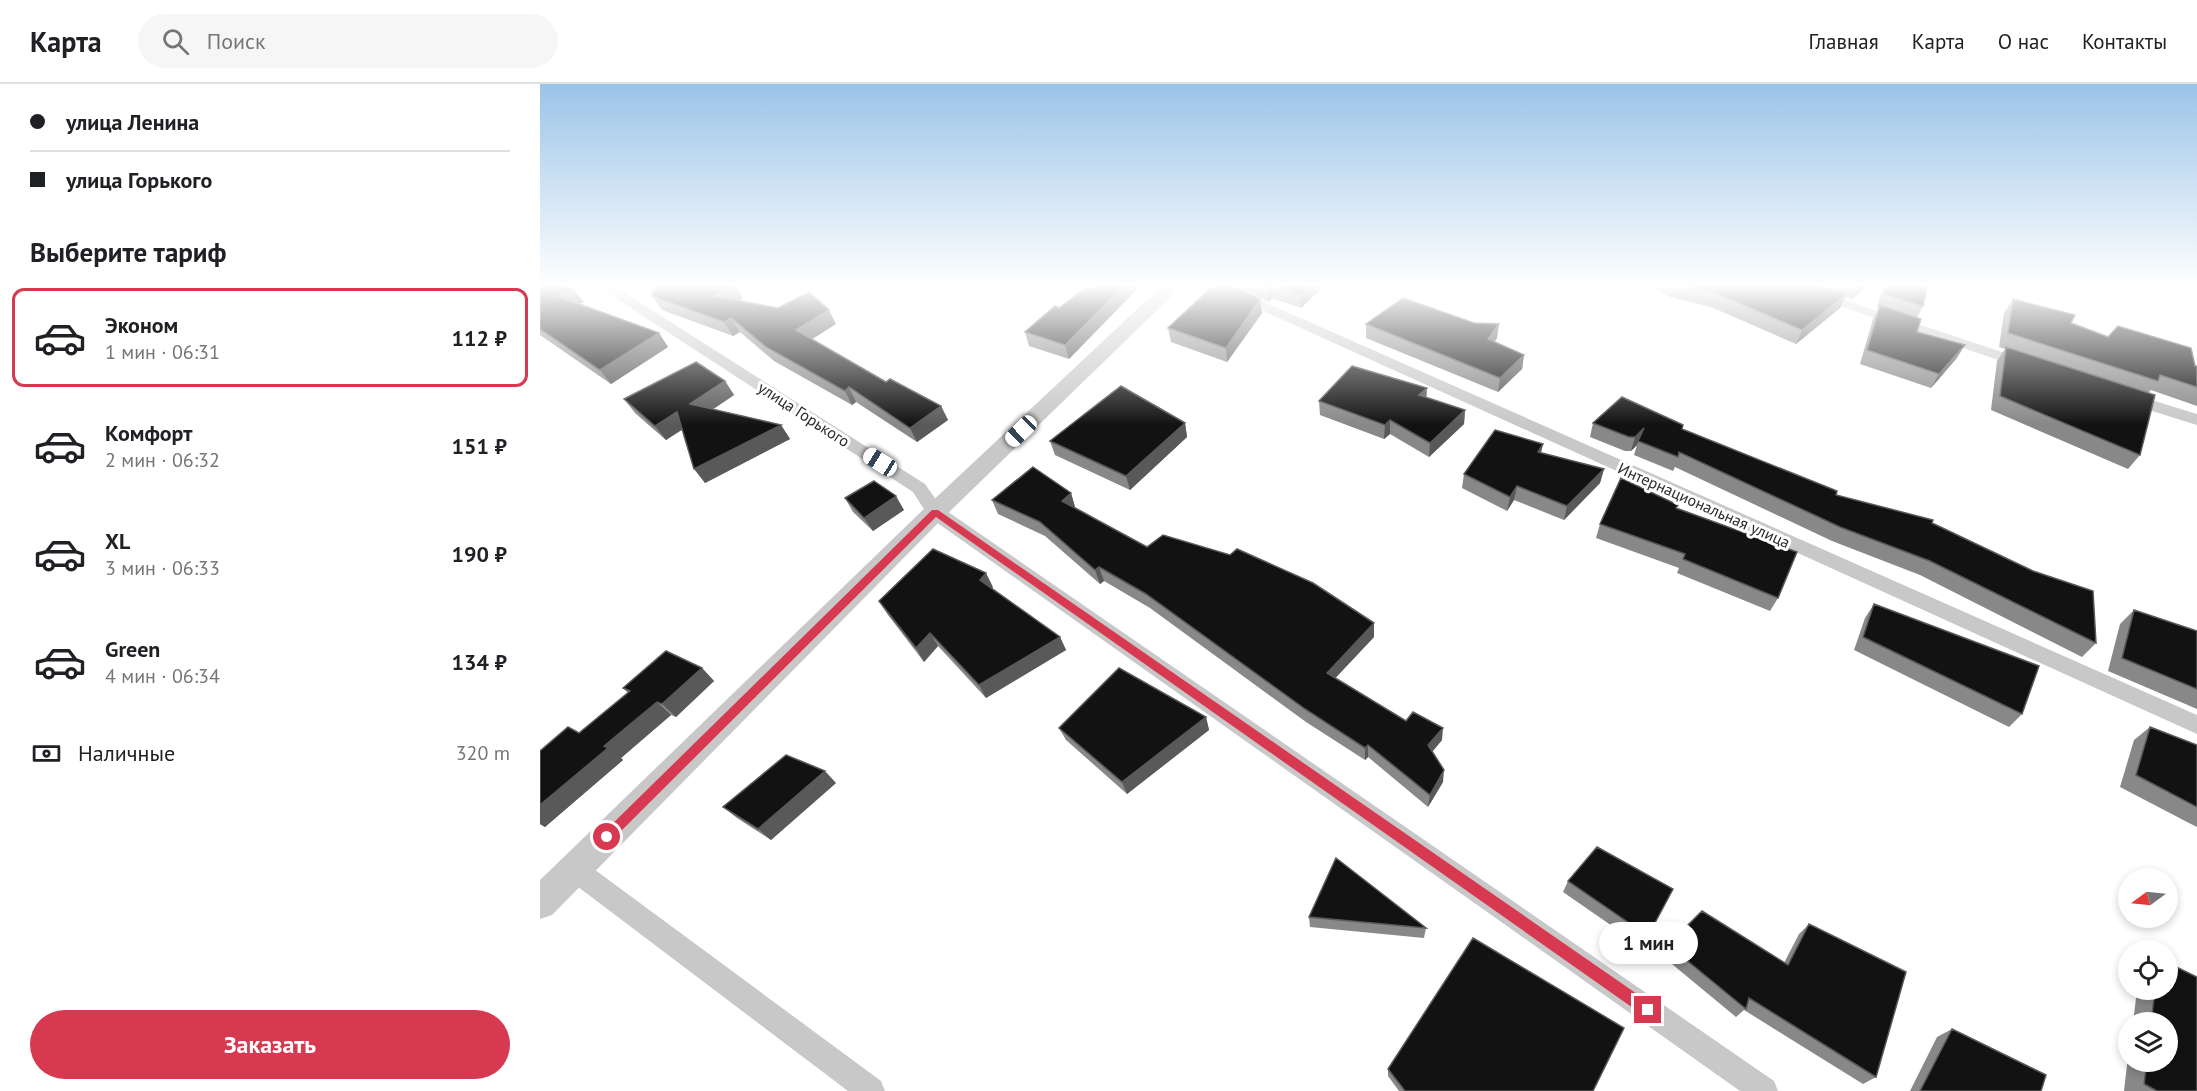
<!DOCTYPE html>
<html lang="ru">
<meta charset="utf-8">
<style>
body{margin:0;font-family:"PT Sans",sans-serif;background:#f6f6f6;color:#202124;height:100vh;display:flex;flex-direction:column;font-size:22px;white-space:nowrap}
*{box-sizing:border-box;margin:0}
p{font-size:20px;color:#757577}
.icon{flex:none;width:33px;height:33px;fill:none;stroke:currentColor;stroke-width:2;stroke-linecap:round;stroke-linejoin:round}
.map{position:relative;flex:1;overflow:hidden}
.drawer{display:flex;flex-direction:column;background:#fff;width:540px}
.drawer>*{flex:none}
.banner{display:grid;align-content:center;height:132px;padding:0 30px;background:#fff}
.needle{width:39px;rotate:255deg}
.tools{position:absolute;left:1578px;top:784px;display:grid;gap:12px}
.tools a{display:grid;place-items:center;width:60px;height:60px;border-radius:50%;background:#fff;box-shadow:0 3px 9px #0003;font-size:30px}
.end{position:absolute;width:27px;height:27px;margin:-14px;border:8px solid #d73951;background:#fff;box-shadow:0 0 0 3px #fff}
.from{border-radius:50%}
.bubble{position:absolute;height:42px;border-radius:21px;background:#fff;box-shadow:0 3px 9px #0003;font-size:20px;font-weight:600;line-height:42px;text-align:center}
.car{position:absolute;width:18px;height:36px;margin:-18px -9px;border-radius:8px;box-shadow:0 0 4px 2px #0007;background:linear-gradient(#fff 24%,#345 0 40%,#fff 0 76%,#345 0 86%,#fff 0)}
.banner b{display:flex;align-items:center;gap:21px;height:57px;font-size:22px}
.banner b+b{border-top:2px solid #e0e0e0}
.banner i{width:15px;height:15px;background:#202124}
ul{padding:0;list-style:none}
li{display:flex;align-items:center;gap:18px;height:99px;margin:0 12px 9px;padding:0 18px;border:3px solid transparent;border-radius:12px}
li div{flex:1}
li b{display:block;font-size:22px}
li em{font-style:normal;font-weight:600}
li.on{border-color:#d73951}
li>.icon{width:54px;height:54px;stroke-width:1.5}
h2{padding:0 30px;font-size:27px;line-height:72px}
.pay{display:flex;align-items:center;gap:15px;height:66px;padding:0 30px;font-size:22px}
.pay p{margin-inline-start:auto}
.action{display:flex;gap:12px;margin-top:auto;padding:12px 30px}
.action a{flex:1;height:69px;border-radius:36px;background:#d73951;color:#fff;font-size:24px;font-weight:600;line-height:69px;text-align:center}
header{display:flex;align-items:center;gap:36px;box-sizing:border-box;height:84px;padding:0 30px;background:#fff;border-bottom:2px solid #e0e0e0}
header strong{font-size:28px}
nav{display:flex;gap:33px;margin-inline-start:auto;font-size:21px}
.search{width:420px;height:54px;background:#f6f6f6;display:flex;align-items:center;gap:15px;box-sizing:border-box;padding:0 21px;border-radius:33px;color:#757577;font-size:22px}
main{display:flex;flex:1;min-height:0}
.map>svg:first-child{display:block}
.lines{fill:none;stroke-linecap:round;stroke-linejoin:round}
.minor{fill:#c8c8c8;fill-rule:evenodd}
.tertiary{fill:#c8c8c8;fill-rule:evenodd}
.wall{fill:#888}
.shaded-wall{fill:#595959}
.building{fill:#121212;stroke:#595959;stroke-width:1.5}
.route{fill:#d73951}
.labels{text-anchor:middle;stroke-width:6;stroke-linejoin:round;paint-order:stroke}
.street-label{font-size:16px;fill:#2b2b2b;stroke:#fff}
</style>
<header>
<strong>Карта</strong>
<div class="search"><svg class="icon" aria-label="search" viewBox="0 0 24 24"><circle cx="10" cy="10" r="6"/><path d="M15 15l6 6"/></svg>Поиск</div>
<nav><a>Главная</a><a>Карта</a><a>О нас</a><a>Контакты</a></nav>
</header>
<main>
<section class="drawer">
<div class="banner">
<b><i class="from"></i>улица Ленина</b>
<b><i></i>улица Горького</b>
</div>
<h2>Выберите тариф</h2>
<ul>
<li class="on"><svg class="icon" aria-label="car" viewBox="0 0 24 24"><path d="M5 17H2v-5l4-1 3-4h7l3 4 3 1v5h-3M9 17h6M6 11h13"/><circle cx="7" cy="17" r="2"/><circle cx="17" cy="17" r="2"/></svg><div><b>Эконом</b><p>1 мин · 06:31</p></div><em>112 ₽</em></li>
<li><svg class="icon" aria-label="car" viewBox="0 0 24 24"><path d="M5 17H2v-5l4-1 3-4h7l3 4 3 1v5h-3M9 17h6M6 11h13"/><circle cx="7" cy="17" r="2"/><circle cx="17" cy="17" r="2"/></svg><div><b>Комфорт</b><p>2 мин · 06:32</p></div><em>151 ₽</em></li>
<li><svg class="icon" aria-label="car" viewBox="0 0 24 24"><path d="M5 17H2v-5l4-1 3-4h7l3 4 3 1v5h-3M9 17h6M6 11h13"/><circle cx="7" cy="17" r="2"/><circle cx="17" cy="17" r="2"/></svg><div><b>XL</b><p>3 мин · 06:33</p></div><em>190 ₽</em></li>
<li><svg class="icon" aria-label="car" viewBox="0 0 24 24"><path d="M5 17H2v-5l4-1 3-4h7l3 4 3 1v5h-3M9 17h6M6 11h13"/><circle cx="7" cy="17" r="2"/><circle cx="17" cy="17" r="2"/></svg><div><b>Green</b><p>4 мин · 06:34</p></div><em>134 ₽</em></li>
</ul>
<div class="pay"><svg class="icon" aria-label="cash" viewBox="0 0 24 24"><path d="M3 7h18v10H3z"/><circle cx="12" cy="12" r="2"/></svg>Наличные<p>320 m</p></div>
<div class="action"><a>Заказать</a></div>
</section>
<div class="map">
<svg width="1657" height="1007" viewBox="0 0 1657 1007">
<rect width="100%" height="100%" fill="#fff"/>
<g class="lines">
<!-- minor -->
<path class="minor" d="M54 200H71L385 400 401 423 1234 997 1238 1007H1200L389 433 373 408Z
M664 200H684L1657 631V650Z
M1235 200H1257L1489 277 1492 280 1489 283H1479Z
M1586 308 1657 330V341L1580 317 1578 313Z
M34 773 43 777 341 997 345 1007H308L25 793 22 785 25 777Z"/>
<!-- tertiary -->
<path class="tertiary" d="M624 200H644L403 434 12 831 0 835V796L387 422Z"/>
</g>
<!-- wall -->
<path class="wall" d="M0 200 33 205 44 218 40 220 119 249 128 263 71 300 0 251Z
M106 200H194L203 214 199 217 296 240 272 255 346 298 401 322 408 336 377 358 316 318 312 321 234 277 200 248 193 252 122 226 112 212 114 208 108 204Z
M558 200H602L529 275 489 262 485 248 519 224 553 205Z
M691 200H786L761 224 732 214 729 218Z
M1105 200H1330L1312 215 1305 213 1300 224 1256 260 1171 223 1130 213Z
M1344 200H1388L1383 222 1377 234V248L1425 261 1416 275 1391 304 1320 280 1333 235 1339 224 1337 223Z
M1473 215 1568 253 1657 282V322L1611 306 1608 309 1600 371 1588 385 1451 326 1457 277 1465 265 1459 263 1464 229Z
M722 229 687 278 631 258 628 244Z
M826 240 957 254 954 258 984 271 982 285 958 308 826 254Z
M185 297 194 311 173 325 241 341 250 355 165 399 142 346 126 356 95 329 84 315Z
M887 304 886 313 925 326 924 340 889 373 850 350 844 355 780 331 779 317Z
M645 339 647 353 590 406 515 371 510 357Z
M1053 339 1142 345 1296 411 1392 439 1556 559 1542 573 1380 491 1292 457 1135 383 1133 387 1094 371 1097 361 1091 367H1085L1050 353Z
M1001 369 1064 385 1060 399 1024 436 974 416 967 427 922 404 924 390Z
M531 409 535 423 607 463 834 539V553L795 594 866 637 902 656 892 668 903 698 888 723 828 673 825 676 766 638 610 524 564 497 560 500 505 452 458 430 452 416Z
M305 414 364 426 333 447 313 428Z
M1137 424 1238 514 1230 527 1137 489 1139 484 1056 454 1060 440Z
M453 503 452 504 520 553 526 566 446 614 398 562 384 578 348 531 339 517Z
M1334 520 1482 630 1469 643 1314 566 1325 534Z
M1594 526 1657 547V625L1568 587 1580 540Z
M162 584 174 597 136 633 131 631 81 674 83 676 5 743 0 740V667L39 649 88 609 83 604Z
M666 633 669 646 587 710 526 656 519 644Z
M1610 643 1657 661V743L1649 739 1580 703 1594 656Z
M296 699 231 756 197 734 183 723Z
M1028 797 1108 852 1101 862 1023 808Z
M769 833 886 844 884 854 770 843Z
M1269 840 1336 993 1323 1000 1204 926 1196 933 1121 871 1128 861 1244 879 1259 850Z
M1597 906H1628L1657 1007H1584L1588 972V978H1628V939H1593Z
M1412 945 1501 1007H1370L1397 953Z
M848 985 1053 1007H859L848 992Z"/>
<!-- shaded-wall -->
<path class="shaded-wall" d="M194 200 203 214 183 226 174 212Z
M586 200H602L529 275 525 261Z
M731 200 732 214 729 218 728 204Z
M771 200H786L761 224 760 211Z
M1319 200H1330L1312 215 1318 202Z
M33 205 44 218 27 225 17 212Z
M1307 210 1300 224 1256 260 1262 246Z
M720 215 722 229 687 278 686 264Z
M289 226 296 240 264 260 256 246Z
M191 234 200 248 193 252 184 238Z
M959 240 957 254 946 269 948 255Z
M119 249 128 263 71 300 60 286Z
M1425 261 1416 275 1391 304 1399 290Z
M984 271 982 285 958 308 960 294Z
M185 297 194 311 160 334 150 320Z
M309 303 316 318 312 321 305 307Z
M887 304 886 318 879 311Z
M401 322 408 336 377 358 370 344Z
M925 326 924 340 889 373 890 359Z
M137 328 147 342 126 356 115 342Z
M850 336V350L844 355 845 341Z
M645 339 647 353 590 406 586 392Z
M241 341 250 355 165 399 154 385Z
M1104 344 1097 361 1091 367 1095 353Z
M1003 360 1000 374 998 368Z
M1064 385 1060 399 1024 436 1027 422Z
M977 402 974 416 967 427 970 413Z
M531 409 535 423 527 431 522 417Z
M356 412 364 426 333 447 324 434Z
M559 483 564 497 560 500 555 486Z
M446 489 453 503 447 510 440 496Z
M834 539V553L788 602 787 589Z
M390 549 398 562 384 578 376 564Z
M520 553 526 566 446 614 439 601Z
M162 584 174 597 136 633 122 620Z
M117 618 131 631 81 674 83 676 5 743 0 740V721L64 662Z
M666 633 669 646 587 710 582 698Z
M903 644 902 656 887 674 888 661Z
M828 661V673L825 676V664Z
M904 686 903 698 888 723 890 711Z
M285 687 296 699 231 756 218 745Z"/>
<!-- building -->
<path class="building" d="M0 200H22L33 205 17 212 119 249 60 286 0 245Z
M113 200H194L174 212 238 224 269 208 289 226 256 246 346 298 350 295 401 322 370 344 309 303 305 307 226 263 191 234 184 238 112 212 115 202Z
M558 200H586L525 261 485 248 515 222 519 224 546 203 553 205Z
M675 200H688L720 215 686 264 628 244Z
M720 200H730L728 204Z
M733 200H771L760 211Z
M1138 200H1276L1307 210 1262 246 1175 209Z
M1346 200H1388L1383 222 1343 210Z
M863 214 934 239 959 240 948 255 984 271 960 294 826 240Z
M1473 215 1535 231 1531 239 1568 253 1578 242 1651 264 1655 282H1657V303L1620 291 1618 297 1468 249Z
M1340 221 1381 235 1377 248 1425 261 1399 290 1327 266Z
M1466 263 1615 311 1600 371 1460 312Z
M156 278 185 297 150 320 241 341 154 385 137 328 115 342 84 315Z
M812 282 887 304 879 311 925 326 890 359 850 336 845 341 779 317Z
M581 302 645 339 586 392 510 357Z
M1082 313 1143 341 1142 345 1297 407 1296 411 1393 436 1392 439 1493 487 1553 507 1556 559 1390 477 1300 443 1139 368 1138 373 1098 357 1104 344 1095 353H1089L1053 339Z
M955 346 1003 360 998 368 1064 385 1027 422 977 402 970 413 924 390Z
M493 383 531 409 522 417 607 463 623 451 690 471 697 465 773 499 834 539 787 589 866 637 873 628 903 644 888 661 904 686 890 711 828 661 825 664 765 625 606 510 559 483 555 486 500 438 452 416Z
M1081 394 1138 421 1136 424 1257 468 1238 514 1143 475 1145 470 1060 440Z
M334 397 356 412 324 434 305 414Z
M393 465 446 489 440 496 520 553 439 601 390 549 376 564 339 517Z
M1334 520 1499 582 1482 630 1323 553Z
M1594 526 1657 547V605L1582 574Z
M126 567 162 584 122 620 117 618 64 662 68 664 0 721V667L28 643 39 649 90 607 83 604Z
M579 584 666 633 582 698 519 644Z
M1610 643 1657 661V723L1596 691Z
M246 671 285 687 218 745 183 723Z
M1057 763 1133 805 1108 852 1028 797Z
M796 774 886 844 769 833Z
M1162 827 1248 881 1269 840 1366 888 1336 993 1209 914 1206 925 1128 861Z
M933 854 1084 944 1053 1007H865L848 985Z
M1628 879 1657 893V1007H1617L1604 1000 1607 978H1628V939H1611L1615 906H1628Z
M1412 945 1506 991 1501 1007H1380Z"/>
<!-- sky -->
<linearGradient id="sky" x2="0" y2="1"><stop stop-color="#9bc4e8"/><stop offset="0.59" stop-color="#fff"/><stop offset="1" stop-color="#fff" stop-opacity="0"/></linearGradient>
<rect width="1657" height="341" fill="url(#sky)"/>
<!-- route -->
<path class="route" d="M392 426H398L1113 921V931H1103L396 433 71 757H63V749Z"/>
<g class="labels">
<!-- street labels -->
<g class="street-label">
<text transform="translate(264 330) rotate(33)" y="6">улица Горького</text>
<text transform="translate(1164 421) rotate(24)" y="6">Интернациональная улица</text>
</g>
</g>
</svg>
<div class="tools">
<a><svg class="needle" viewBox="-14 -14 28 28"><path d="M0-13l5 13h-10z" fill="#e53935"/><path d="M0 13l5-13h-10z" fill="#757577"/></svg></a>
<a><svg class="icon" aria-label="locate" viewBox="0 0 24 24"><circle cx="12" cy="12" r="6"/><path d="M12 2v4M12 18v4M2 12h4M18 12h4"/></svg></a>
<a><svg class="icon" aria-label="layers" viewBox="0 0 24 24"><path d="M12 4l9 5-9 5-9-5zM3 14l9 5 9-5"/></svg></a>
</div>
<i class="end from" style="left:67px;top:753px"></i>
<i class="end" style="left:1108px;top:926px"></i>
<div class="bubble" style="left:1059px;top:838px;width:99px">1 мин</div>
<i class="car" style="left:481px;top:347px;rotate:226deg"></i>
<i class="car" style="left:340px;top:378px;rotate:302deg"></i>
</div>
</main>
